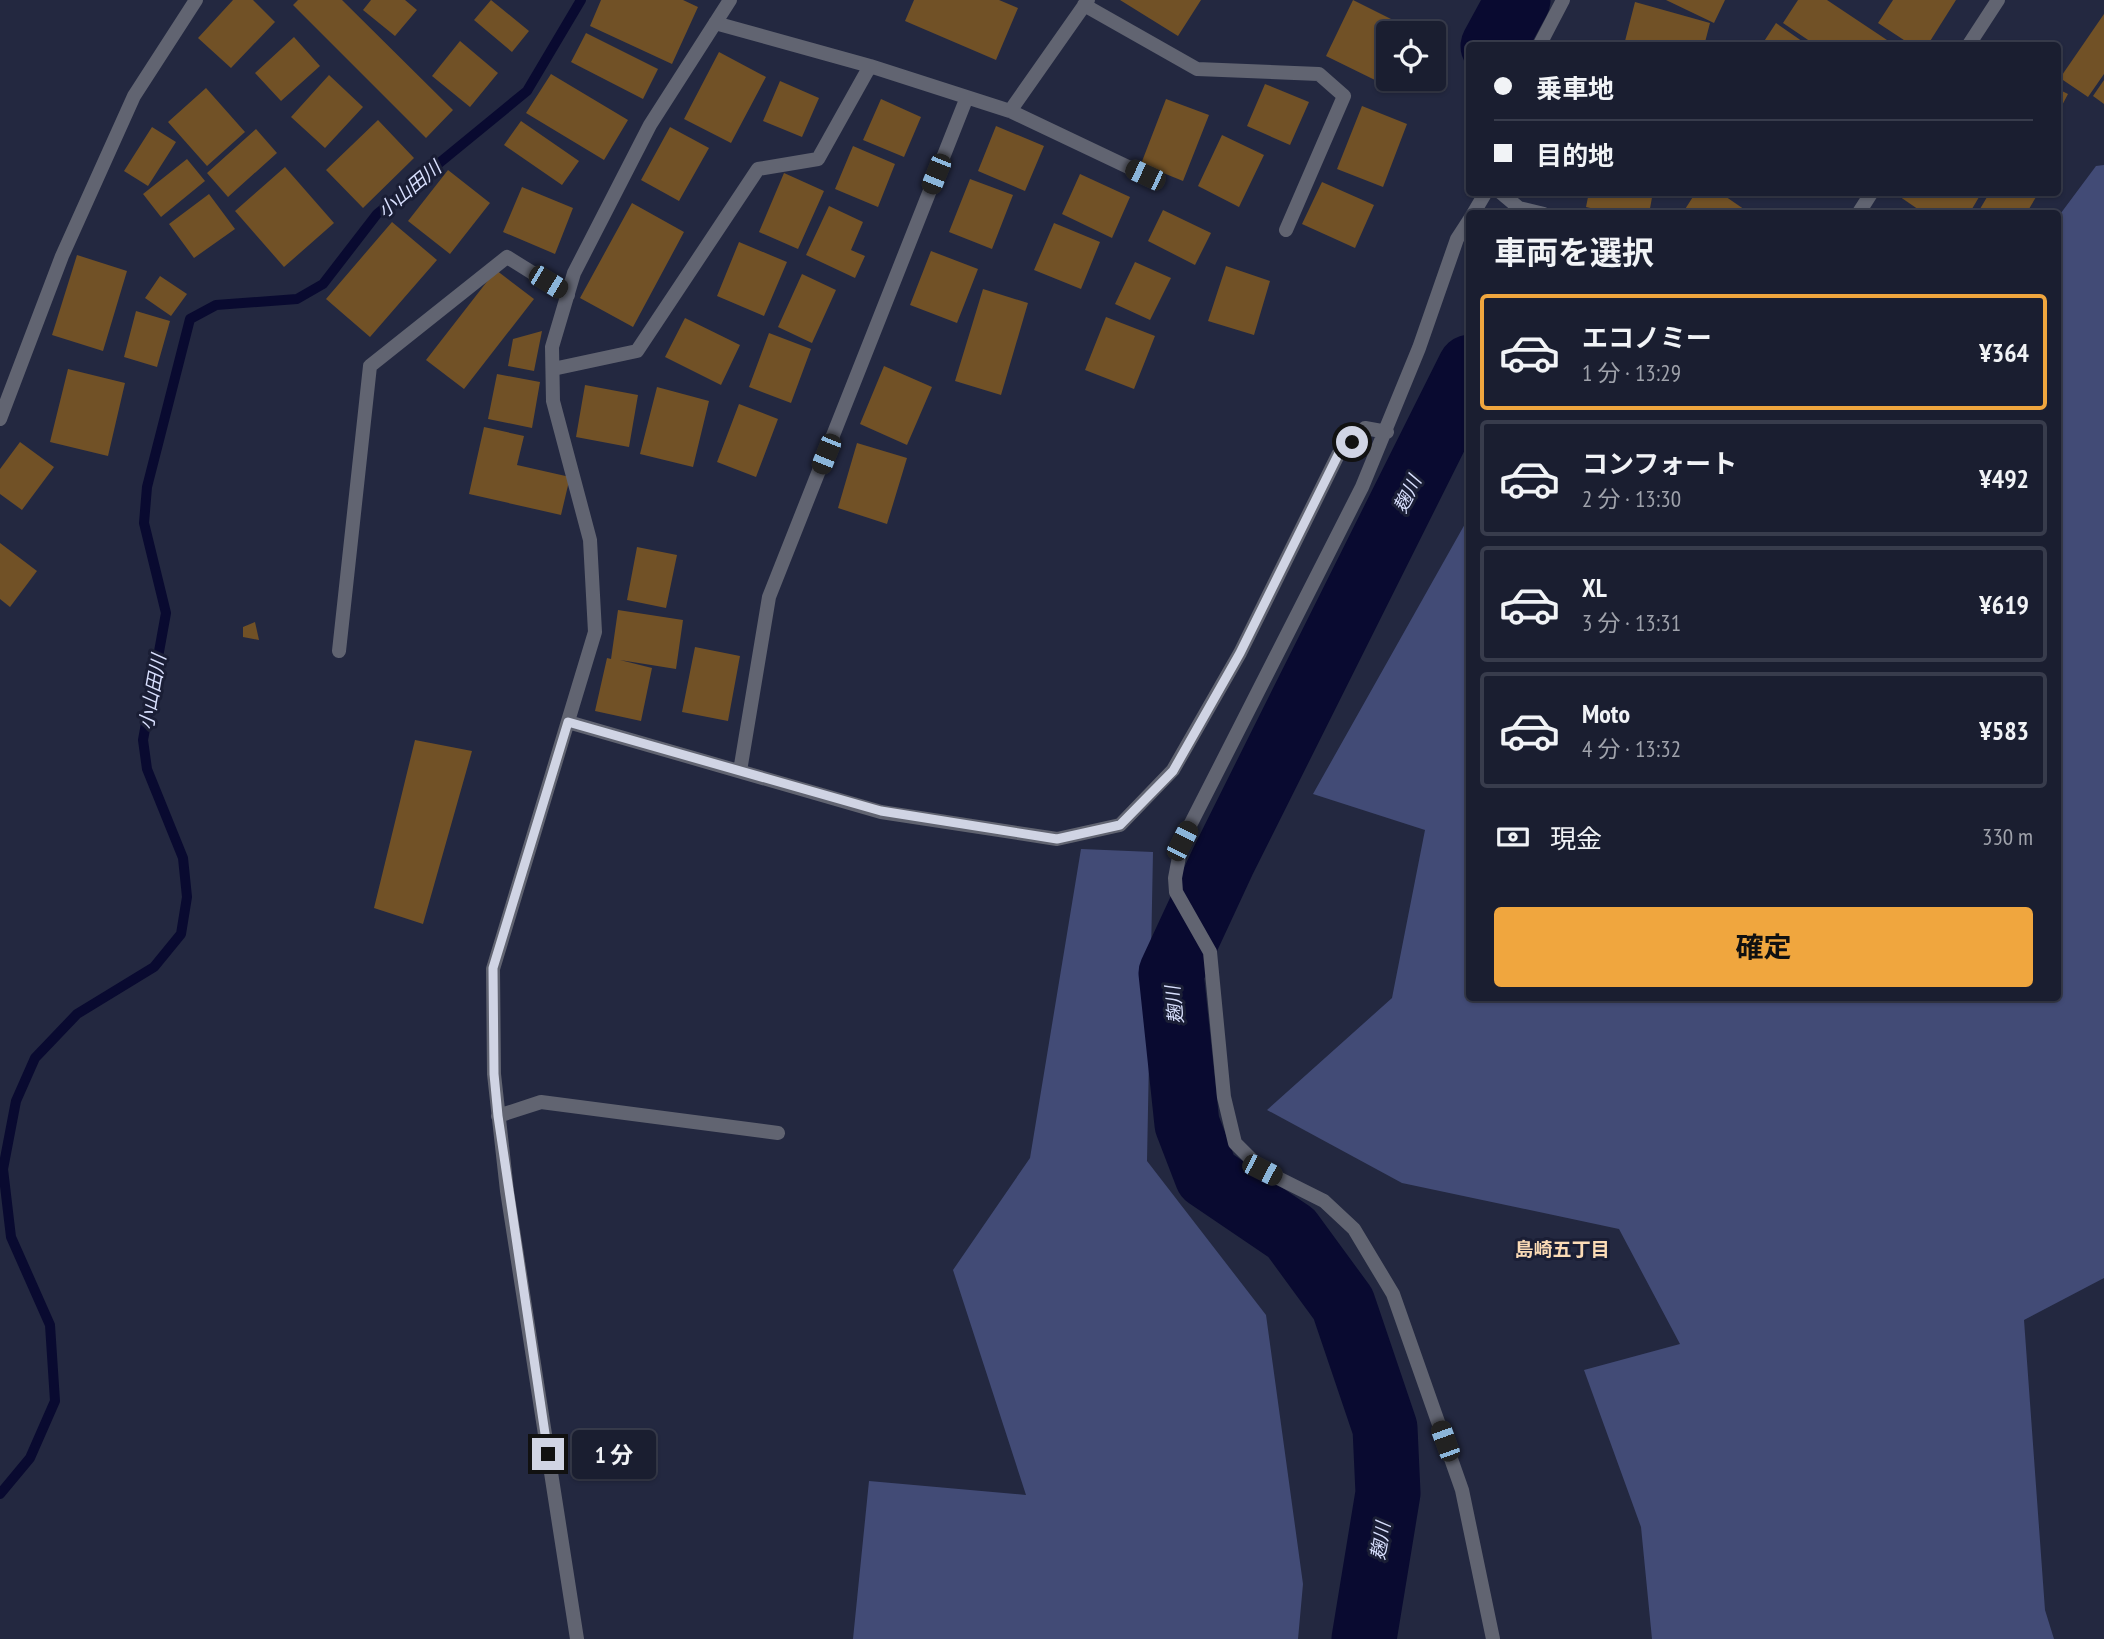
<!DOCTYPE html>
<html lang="ja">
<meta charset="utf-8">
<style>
body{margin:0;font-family:"PT Sans Narrow","Noto Sans JP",sans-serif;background:#232738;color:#f1f3f6;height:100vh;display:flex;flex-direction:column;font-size:26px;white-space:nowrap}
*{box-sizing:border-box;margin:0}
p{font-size:23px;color:#9fa2ab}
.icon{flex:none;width:38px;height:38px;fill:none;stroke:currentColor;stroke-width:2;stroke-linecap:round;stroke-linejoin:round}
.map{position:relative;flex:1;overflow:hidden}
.side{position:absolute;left:1466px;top:210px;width:595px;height:791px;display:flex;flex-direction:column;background:#1a1e30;border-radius:7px;box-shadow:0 2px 5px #0004,0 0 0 2px #383c4c}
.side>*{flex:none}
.top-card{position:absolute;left:1466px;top:42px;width:595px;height:154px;border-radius:7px;box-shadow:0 2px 5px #0004,0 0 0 2px #383c4c;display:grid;align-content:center;height:154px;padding:0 28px;background:#1a1e30}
.controls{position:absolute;left:1376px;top:21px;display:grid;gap:14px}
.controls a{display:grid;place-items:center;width:70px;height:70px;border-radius:7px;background:#1a1e30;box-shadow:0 2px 5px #0004,0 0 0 2px #383c4c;font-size:35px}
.end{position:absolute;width:32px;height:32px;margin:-16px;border:9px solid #d0d4e4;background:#111;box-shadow:0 0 0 4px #111}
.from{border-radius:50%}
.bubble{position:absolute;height:49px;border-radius:7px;background:#1a1e30;box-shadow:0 2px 5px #0004,0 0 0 2px #383c4c;font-size:23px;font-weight:700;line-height:49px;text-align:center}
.car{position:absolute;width:21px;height:42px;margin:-21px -10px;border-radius:9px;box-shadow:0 0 5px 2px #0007;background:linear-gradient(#222 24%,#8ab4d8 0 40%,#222 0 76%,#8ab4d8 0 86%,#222 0)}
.top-card b{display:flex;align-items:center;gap:24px;height:66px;font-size:26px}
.top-card b+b{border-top:2px solid #383c4c}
.top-card i{width:18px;height:18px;background:#f1f3f6}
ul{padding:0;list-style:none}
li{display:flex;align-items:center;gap:21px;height:116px;margin:0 14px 10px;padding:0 14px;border:4px solid #383c4c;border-radius:7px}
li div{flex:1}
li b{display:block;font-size:26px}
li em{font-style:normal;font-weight:700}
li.active{border-color:#f0a63e}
li>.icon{width:63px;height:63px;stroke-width:1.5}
h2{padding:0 28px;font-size:32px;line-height:84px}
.pay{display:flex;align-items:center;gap:18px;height:77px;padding:0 28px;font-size:26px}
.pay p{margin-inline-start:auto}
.primary-button{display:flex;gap:14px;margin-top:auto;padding:14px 28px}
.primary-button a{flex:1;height:80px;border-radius:7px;background:#f0a63e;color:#111;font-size:28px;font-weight:700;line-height:80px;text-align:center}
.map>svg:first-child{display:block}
.forest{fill:#424b76}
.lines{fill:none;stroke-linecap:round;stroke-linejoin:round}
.stream{stroke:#090a30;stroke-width:10}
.river{stroke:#090a30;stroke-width:65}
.building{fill:#715126}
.lane{stroke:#616471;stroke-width:14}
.street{stroke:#616471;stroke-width:14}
.route{stroke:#d0d4e4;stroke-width:9}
.labels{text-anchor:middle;stroke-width:6;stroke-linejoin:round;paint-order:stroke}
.water-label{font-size:19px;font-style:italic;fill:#d8dffd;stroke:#1a1e35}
.neighbourhood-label{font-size:19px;font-weight:bold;fill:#fbdbb6;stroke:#1a1e35}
</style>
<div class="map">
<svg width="2104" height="1639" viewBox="0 0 2104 1639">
<rect width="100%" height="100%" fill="#232840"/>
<!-- forest -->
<path class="forest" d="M2104 165V1278L2024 1320 2045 1610 2054 1639H1652L1641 1527 1584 1370 1680 1344 1619 1229 1402 1183 1267 1110 1392 998 1425 830 1313 794 1470 515V998H2058V217L2096 166Z
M1081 849 1153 852 1147 1161 1266 1315 1303 1584 1298 1639H853L869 1481 1026 1495 953 1270 1030 1158Z"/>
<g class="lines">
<!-- stream -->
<path class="stream" d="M0 1494 30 1458 55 1401 50 1325 11 1237 3 1169 16 1101 35 1058 77 1014 154 967 181 934 187 897 183 858 147 769 143 740 166 613 144 523 147 487 190 319 216 305 297 299 323 284 377 214 527 91 581 0"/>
<!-- river -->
<path class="river" d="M1493 46 1518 0
M1364 1639 1388 1493 1385 1428 1343 1304 1291 1233 1207 1176 1187 1124 1171 973 1223 861 1470 367"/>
</g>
<!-- building -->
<path class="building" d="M233 0H253L275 22 231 68 198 38Z
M298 0H342L453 110 426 138 293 5Z
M371 0H405L417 10 395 36 363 10Z
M491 0 529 31 512 52 474 20Z
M601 0H683L698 7 672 64 590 26Z
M914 0H999L1018 8 996 60 905 21Z
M1120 0H1201L1178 36Z
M1353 0 1407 27 1403 33H1388V65L1379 82 1326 56Z
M1666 0H1725L1714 23Z
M1798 0H1827L1896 46H1817L1783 23Z
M1893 0H1956L1927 46H1913L1878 23Z
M1635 2 1710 23 1704 46H1640L1625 41Z
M2104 14V74L2088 97 2060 78Z
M1776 23 1809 46H1761Z
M586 33 658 69 643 99 571 62Z
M294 37 320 66 281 101 255 73Z
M460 41 498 73 470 107 432 76Z
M719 52 766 77 731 143 684 119Z
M551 74 628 120 604 160 526 113Z
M329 75 363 107 325 148 291 117Z
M2104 80V104L2093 96Z
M780 81 819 98 802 137 763 121Z
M1265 84 1309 102 1290 145 1247 126Z
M206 88 245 132 207 166 168 122Z
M2058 89 2068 94 2058 113Z
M881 99 921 117 904 157 863 140Z
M1166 99 1209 115 1183 181 1141 164Z
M1362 106 1407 124 1383 187 1337 169Z
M378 120 414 158 363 208 326 170Z
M521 121 579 161 562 185 504 145Z
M996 126 1044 146 1025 191 978 171Z
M152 127 176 142 148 186 124 171Z
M670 127 709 148 679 201 641 180Z
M256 129 277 153 228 197 207 173Z
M1222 135 1264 155 1239 207 1198 186Z
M853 146 895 164 878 207 835 189Z
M187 159 205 181 161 217 143 194Z
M285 167 334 223 284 267 235 211Z
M448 170 490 203 450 254 408 221Z
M784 173 824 191 798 249 759 232Z
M1080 174 1130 197 1112 238 1062 214Z
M970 179 1013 195 992 249 949 232Z
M1322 182 1374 205 1355 248 1302 224Z
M522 187 573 208 555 254 503 232Z
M1589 192H1653L1649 214H1616L1586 207Z
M1696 192H1719L1751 214H1682Z
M1893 192H1982L1969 214H1925Z
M1990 192H2028L2036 197 2026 214H1977Z
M209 194 235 229 194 258 169 224Z
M632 203 684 232 633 327 580 298Z
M829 206 863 222 851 250 865 256 855 278 806 255Z
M1163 210 1211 233 1195 265 1148 241Z
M392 222 437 260 370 337 326 299Z
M1054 223 1100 242 1081 289 1034 270Z
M739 242 787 262 764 316 717 296Z
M931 251 978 269 957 323 910 305Z
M77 255 127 271 103 351 52 335Z
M1135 262 1171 278 1150 320 1115 304Z
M1226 266 1270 281 1254 335 1208 321Z
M496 270 534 299 464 389 426 360Z
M802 274 836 290 812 343 778 327Z
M160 276 187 294 171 316 145 298Z
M983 289 1028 303 1001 395 955 381Z
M136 311 170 321 157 367 124 357Z
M1106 317 1155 336 1134 389 1085 370Z
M685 318 740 345 721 385 665 357Z
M542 331 534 371 508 366 513 339Z
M769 333 811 349 791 403 749 387Z
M884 366 932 387 907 445 860 424Z
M68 369 125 383 108 456 50 442Z
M497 374 540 382 532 428 488 419Z
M585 385 638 395 629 447 576 437Z
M657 387 709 401 693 467 640 454Z
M739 404 778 419 756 477 717 462Z
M484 427 524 436 517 465 570 477 561 515 469 494Z
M20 442 54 467 22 510 0 494V469Z
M857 443 907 458 887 524 838 508Z
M0 543 37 571 10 607 0 599Z
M637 547 677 555 666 608 627 600Z
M618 610 683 620 676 669 620 660 652 668 641 721 595 711 607 658 611 659Z
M255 622 259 640 243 637V627Z
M695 647 740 656 728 721 682 712Z
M415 740 472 751 423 924 374 908Z"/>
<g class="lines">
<!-- lane -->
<path class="lane" d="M1500 192 1519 208 1544 214"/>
<!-- street -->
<path class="street" d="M1084 5 1197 69 1319 74 1344 96 1286 230
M715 23 870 66 1010 111 1145 175
M1539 46 1563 0
M1968 46 1998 0
M1010 111 1088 0
M1473 214 1486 192
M1858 214 1872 192
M1470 219 1457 239 1419 348 1362 487 1182 841 1175 878 1176 892 1210 952 1224 1097 1235 1143 1262 1170 1324 1201 1354 1229 1393 1294 1462 1490 1493 1639
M553 369 637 351 758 169 818 159 870 66
M0 419 62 256 134 96 196 0
M339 651 370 366 507 257 568 295
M568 722 881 812 1057 839 1120 825 1173 770 1240 653 1338 455 1365 428 1387 432
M740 771 769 597 967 97
M498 1116 541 1102 778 1133
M577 1639 507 1191 494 1074 493 969 595 632 590 540 553 401 552 347 574 273 650 125 730 0"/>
</g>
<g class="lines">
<!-- route -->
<path class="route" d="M548 1454 498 1116 494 1074 493 968 568 722 881 811 1057 839 1120 825 1173 771 1240 653 1338 455 1352 442"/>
</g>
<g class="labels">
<!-- water labels -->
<g class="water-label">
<text transform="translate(409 189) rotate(-40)" y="7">小山田川</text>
<text transform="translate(1407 494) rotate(-64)" y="7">麹川</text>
<text transform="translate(152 692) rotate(-80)" y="7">小山田川</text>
<text transform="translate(1174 1005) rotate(-96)" y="7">麹川</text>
<text transform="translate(1380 1541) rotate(-81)" y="7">麹川</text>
</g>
<!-- neighbourhood labels -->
<g class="neighbourhood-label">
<text x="1562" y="1256">島崎五丁目</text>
</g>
</g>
</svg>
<div class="controls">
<a><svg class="icon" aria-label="locate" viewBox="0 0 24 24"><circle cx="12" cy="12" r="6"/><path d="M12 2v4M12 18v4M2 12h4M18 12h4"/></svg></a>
</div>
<i class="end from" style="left:1352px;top:442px"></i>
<i class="end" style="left:548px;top:1454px"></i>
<div class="bubble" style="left:572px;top:1430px;width:84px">1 分</div>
<i class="car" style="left:936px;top:174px;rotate:202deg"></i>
<i class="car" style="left:1145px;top:175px;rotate:295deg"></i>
<i class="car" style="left:548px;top:282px;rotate:121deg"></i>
<i class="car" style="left:826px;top:454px;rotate:202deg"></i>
<i class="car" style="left:1182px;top:841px;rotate:27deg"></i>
<i class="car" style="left:1262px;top:1170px;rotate:117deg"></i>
<i class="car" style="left:1445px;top:1441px;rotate:340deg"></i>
<div class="top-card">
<b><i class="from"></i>乗車地</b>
<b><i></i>目的地</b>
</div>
<section class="side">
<h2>車両を選択</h2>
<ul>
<li class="active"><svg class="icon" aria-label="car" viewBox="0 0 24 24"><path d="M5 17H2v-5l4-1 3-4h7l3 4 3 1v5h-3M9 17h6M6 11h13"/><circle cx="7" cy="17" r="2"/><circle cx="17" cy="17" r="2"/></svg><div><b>エコノミー</b><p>1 分 · 13:29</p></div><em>¥364</em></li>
<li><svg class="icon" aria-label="car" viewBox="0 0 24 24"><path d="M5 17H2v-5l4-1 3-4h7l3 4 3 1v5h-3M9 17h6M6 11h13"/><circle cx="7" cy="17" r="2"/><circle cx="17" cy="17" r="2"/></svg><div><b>コンフォート</b><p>2 分 · 13:30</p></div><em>¥492</em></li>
<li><svg class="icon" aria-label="car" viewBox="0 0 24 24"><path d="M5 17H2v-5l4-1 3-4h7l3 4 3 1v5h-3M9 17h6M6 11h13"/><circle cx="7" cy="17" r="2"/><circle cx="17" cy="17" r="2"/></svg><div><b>XL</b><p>3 分 · 13:31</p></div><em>¥619</em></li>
<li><svg class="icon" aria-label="car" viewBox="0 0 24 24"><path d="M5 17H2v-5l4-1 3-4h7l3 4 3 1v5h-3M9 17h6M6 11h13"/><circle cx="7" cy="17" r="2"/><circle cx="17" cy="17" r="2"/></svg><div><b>Moto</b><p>4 分 · 13:32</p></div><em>¥583</em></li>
</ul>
<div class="pay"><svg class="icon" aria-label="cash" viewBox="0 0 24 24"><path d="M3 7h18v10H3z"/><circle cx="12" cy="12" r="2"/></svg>現金<p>330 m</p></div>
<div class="primary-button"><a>確定</a></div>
</section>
</div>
